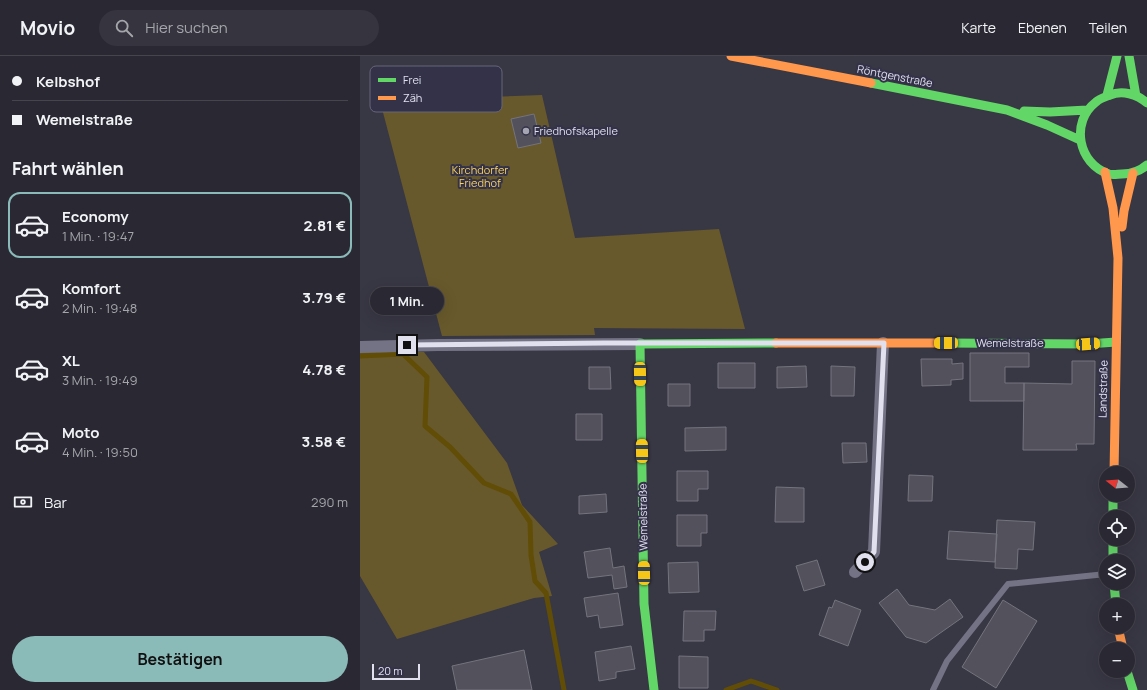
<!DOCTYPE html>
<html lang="de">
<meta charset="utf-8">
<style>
body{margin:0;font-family:Manrope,sans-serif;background:#36353f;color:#f1f3f6;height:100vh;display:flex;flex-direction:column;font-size:15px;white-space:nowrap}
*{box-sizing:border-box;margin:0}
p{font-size:13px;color:#a5a6ac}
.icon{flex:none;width:22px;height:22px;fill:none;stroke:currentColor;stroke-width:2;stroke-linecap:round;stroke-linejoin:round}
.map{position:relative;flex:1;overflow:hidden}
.sheet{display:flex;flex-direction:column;background:#2a2933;width:360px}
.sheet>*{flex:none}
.hud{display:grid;align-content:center;height:88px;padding:0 12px;background:#2a2933}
.needle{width:26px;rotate:287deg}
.controls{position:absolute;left:739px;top:410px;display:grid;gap:8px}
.controls a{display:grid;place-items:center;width:36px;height:36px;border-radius:50%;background:#2a2933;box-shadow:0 4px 16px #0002,0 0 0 1px #46454e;font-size:20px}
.scale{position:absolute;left:12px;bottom:10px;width:48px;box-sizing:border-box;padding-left:4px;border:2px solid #e0e0ef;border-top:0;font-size:11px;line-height:14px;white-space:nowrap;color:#e0e0ef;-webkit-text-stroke:3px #333249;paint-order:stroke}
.end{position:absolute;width:18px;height:18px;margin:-9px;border:5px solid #e0e0ef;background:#111;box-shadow:0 0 0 2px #111}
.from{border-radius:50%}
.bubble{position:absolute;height:28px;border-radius:14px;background:#2a2933;box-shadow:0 4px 16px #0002,0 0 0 1px #46454e;font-size:13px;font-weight:700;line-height:28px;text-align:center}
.car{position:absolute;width:12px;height:24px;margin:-12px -6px;border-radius:5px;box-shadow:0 0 3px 1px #0007;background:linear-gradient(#f5c518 24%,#345 0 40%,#f5c518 0 76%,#345 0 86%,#f5c518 0)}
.hud b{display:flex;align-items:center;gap:14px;height:38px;font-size:15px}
.hud b+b{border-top:1px solid #46454e}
.hud i{width:10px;height:10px;background:#f1f3f6}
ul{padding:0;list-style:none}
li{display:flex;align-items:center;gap:12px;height:66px;margin:0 8px 6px;padding:0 4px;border:2px solid transparent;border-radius:12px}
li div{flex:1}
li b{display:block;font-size:15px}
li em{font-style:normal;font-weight:700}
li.on{border-color:#8bbbb9}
li>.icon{width:36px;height:36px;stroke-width:1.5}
h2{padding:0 12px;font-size:18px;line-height:48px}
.pay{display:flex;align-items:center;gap:10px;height:44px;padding:0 12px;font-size:15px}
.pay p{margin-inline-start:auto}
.cta{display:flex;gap:8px;margin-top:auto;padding:8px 12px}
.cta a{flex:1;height:46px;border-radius:24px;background:#8bbbb9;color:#111;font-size:16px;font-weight:700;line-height:46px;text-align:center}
header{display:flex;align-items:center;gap:24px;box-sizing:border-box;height:56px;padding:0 20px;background:#2a2933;border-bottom:1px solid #46454e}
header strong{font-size:19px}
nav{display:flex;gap:22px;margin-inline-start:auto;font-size:14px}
.search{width:280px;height:36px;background:#36353f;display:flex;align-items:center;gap:10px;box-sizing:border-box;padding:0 14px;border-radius:22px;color:#a5a6ac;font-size:15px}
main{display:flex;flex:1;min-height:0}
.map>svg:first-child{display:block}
.green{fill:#68592c}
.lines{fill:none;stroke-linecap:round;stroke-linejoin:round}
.stream{stroke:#614d06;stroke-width:5}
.building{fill:#52515c;stroke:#74747e}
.lane{stroke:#747385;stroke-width:6}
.street{stroke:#747385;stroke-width:12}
.fast{stroke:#63d668;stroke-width:9}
.slow{stroke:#ff974d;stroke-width:9}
.route{stroke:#e0e0ef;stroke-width:5}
.poi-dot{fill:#a5a5b3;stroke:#333249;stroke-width:1.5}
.labels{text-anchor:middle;stroke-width:4;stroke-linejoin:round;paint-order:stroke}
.street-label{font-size:11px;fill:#e0e0ef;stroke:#333249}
.poi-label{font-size:11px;fill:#e0e0ef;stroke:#333249;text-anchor:start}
.park-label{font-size:11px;fill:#fbd35b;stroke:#333249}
.key{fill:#333249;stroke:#67667b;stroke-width:1}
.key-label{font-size:11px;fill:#e0e0ef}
</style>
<header>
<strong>Movio</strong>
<div class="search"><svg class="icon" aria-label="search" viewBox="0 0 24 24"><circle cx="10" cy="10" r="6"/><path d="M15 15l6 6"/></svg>Hier suchen</div>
<nav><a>Karte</a><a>Ebenen</a><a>Teilen</a></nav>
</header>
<main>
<section class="sheet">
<div class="hud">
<b><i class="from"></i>Kelbshof</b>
<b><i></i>Wemelstraße</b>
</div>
<h2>Fahrt wählen</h2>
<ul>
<li class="on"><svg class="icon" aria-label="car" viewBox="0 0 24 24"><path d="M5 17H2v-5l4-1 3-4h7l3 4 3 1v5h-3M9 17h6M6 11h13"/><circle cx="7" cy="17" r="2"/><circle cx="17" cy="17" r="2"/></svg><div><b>Economy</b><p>1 Min. · 19:47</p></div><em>2.81 €</em></li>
<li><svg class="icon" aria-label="car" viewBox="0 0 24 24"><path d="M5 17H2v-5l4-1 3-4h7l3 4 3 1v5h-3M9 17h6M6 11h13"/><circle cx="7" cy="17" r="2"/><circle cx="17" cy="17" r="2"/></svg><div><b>Komfort</b><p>2 Min. · 19:48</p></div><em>3.79 €</em></li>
<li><svg class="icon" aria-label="car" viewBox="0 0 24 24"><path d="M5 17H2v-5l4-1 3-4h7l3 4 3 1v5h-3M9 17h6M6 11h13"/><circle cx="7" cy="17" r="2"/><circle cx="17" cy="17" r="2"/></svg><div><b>XL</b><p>3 Min. · 19:49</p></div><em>4.78 €</em></li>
<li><svg class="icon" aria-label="car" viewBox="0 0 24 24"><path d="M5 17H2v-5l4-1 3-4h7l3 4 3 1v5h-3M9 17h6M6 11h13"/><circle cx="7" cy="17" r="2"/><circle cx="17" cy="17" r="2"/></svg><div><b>Moto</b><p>4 Min. · 19:50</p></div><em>3.58 €</em></li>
</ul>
<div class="pay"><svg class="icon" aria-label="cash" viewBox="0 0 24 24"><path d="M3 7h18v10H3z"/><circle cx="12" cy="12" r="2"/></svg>Bar<p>290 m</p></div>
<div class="cta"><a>Bestätigen</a></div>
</section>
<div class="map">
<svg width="787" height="634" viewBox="0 0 787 634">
<rect width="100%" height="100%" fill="#383744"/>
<!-- green -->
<path class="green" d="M182 39 215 182 359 173 385 273 234 272 235 279 82 280 20 45Z
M0 294 64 296 147 407 162 449 198 488 179 496 192 540 174 542 37 583 0 520Z"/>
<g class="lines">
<!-- stream -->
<path class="stream" d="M0 300 43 298 67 321 65 370 90 391 124 427 151 438 170 466 171 499 175 525 186 537 204 634
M366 634 391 625 417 634"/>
</g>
<!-- building -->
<path class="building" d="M174 58 181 87 158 92 151 63Z
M610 297H669V311H645V327H664V345H610Z
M561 303H592V308L603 307V323L591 324V329L562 330Z
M712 305H735L734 388H716L717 394H663L664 327 712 328Z
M358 307H395V332H358Z
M446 310 447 331 417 332V311Z
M471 310 495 311 494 340H471Z
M229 311H250L251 333H229Z
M308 328H330V350H308Z
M216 358H242V384H216Z
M366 371V394L325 395V372Z
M482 387H506L507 406 483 407Z
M317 415H348V433H338V445H317Z
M549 419 573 420 572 445H548Z
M416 431 444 432V466H415Z
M246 438 247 456 219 458V440Z
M317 459H347V477H341V490H317Z
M637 464 675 466 673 494 658 493 657 513 635 512Z
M589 475 637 478 635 506 587 503Z
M250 492 253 512 264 510 267 531 254 533 252 519 228 522 224 496Z
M457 504 465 529 444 535 436 510Z
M338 506 339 536 309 537 308 507Z
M537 533 549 549 575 554 590 543 603 561 566 587 546 581 519 547Z
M258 537 263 569 240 572 238 559 227 561 224 542Z
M475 544 501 554 488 590 459 579 469 551 472 552Z
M643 544 677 565 636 632 602 611Z
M324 555H356L355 574H344V585H323Z
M271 590 275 613 256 616V622L239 625 235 596Z
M164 594 172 634H97L92 610Z
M319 600 348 601V632H319Z"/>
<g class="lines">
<!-- lane -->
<path class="lane" d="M573 634 587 605 648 528 746 518"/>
<!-- street -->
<path class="street" d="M0 291 78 289 280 288
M495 516 514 496 523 287"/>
<!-- fast -->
<path class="fast" d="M769 0 776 40
M511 27 647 54 687 69 720 84
M747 39 757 0
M787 47C777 38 762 34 750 39 745 41 739 43 736 46 710 66 718 108 749 118 753 119 758 118 762 118 771 118 779 116 787 109
M664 55 690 56 727 54
M587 287 728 288 756 286
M753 439V461
M753 483V505
M754 527 756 549
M767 615 773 634
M294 634 284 548 280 288 416 287"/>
<!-- slow -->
<path class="slow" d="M371 0 511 27
M745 116 753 152 758 202 754 417
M762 171 764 155 773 117
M416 287H587
M758 571 763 593"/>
</g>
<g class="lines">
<!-- route -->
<path class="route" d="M47 289 244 287H524L514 496 505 506"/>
</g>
<!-- markers -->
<circle class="poi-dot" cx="166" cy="75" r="4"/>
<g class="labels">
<!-- street labels -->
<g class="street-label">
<text transform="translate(535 20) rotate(11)" y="4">Röntgenstraße</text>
<text x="650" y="291">Wemelstraße</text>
<text transform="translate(743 333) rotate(-89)" y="4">Landstraße</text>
<text transform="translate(283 461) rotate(-91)" y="4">Wemelstraße</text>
</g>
<!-- poi labels -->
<g class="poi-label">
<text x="174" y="79">Friedhofskapelle</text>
</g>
<!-- park labels -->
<g class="park-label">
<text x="120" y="118">Kirchdorfer<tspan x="120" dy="13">Friedhof</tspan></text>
</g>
</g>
<!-- legend -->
<rect x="10" y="10" width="132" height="46" rx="6" class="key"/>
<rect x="18" y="22" width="18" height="4" fill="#63d668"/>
<rect x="18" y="40" width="18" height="4" fill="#ff974d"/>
<g class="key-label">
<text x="43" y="28">Frei</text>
<text x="43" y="46">Zäh</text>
</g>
</svg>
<div class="controls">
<a><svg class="needle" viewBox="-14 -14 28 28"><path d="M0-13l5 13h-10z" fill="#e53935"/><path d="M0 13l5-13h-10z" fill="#a5a6ac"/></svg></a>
<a><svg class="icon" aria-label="locate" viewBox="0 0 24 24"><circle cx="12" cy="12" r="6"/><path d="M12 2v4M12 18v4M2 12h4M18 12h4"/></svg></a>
<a><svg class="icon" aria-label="layers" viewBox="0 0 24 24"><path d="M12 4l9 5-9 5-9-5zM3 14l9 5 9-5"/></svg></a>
<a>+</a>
<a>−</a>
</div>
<div class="scale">20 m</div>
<i class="end from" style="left:505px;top:506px"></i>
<i class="end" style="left:47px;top:289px"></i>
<div class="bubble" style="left:10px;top:231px;width:74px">1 Min.</div>
<i class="car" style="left:586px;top:287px;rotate:270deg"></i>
<i class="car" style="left:728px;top:288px;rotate:86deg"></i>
<i class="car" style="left:280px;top:318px;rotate:179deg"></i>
<i class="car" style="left:282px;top:395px;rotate:359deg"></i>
<i class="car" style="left:284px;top:517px;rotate:359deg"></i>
</div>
</main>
